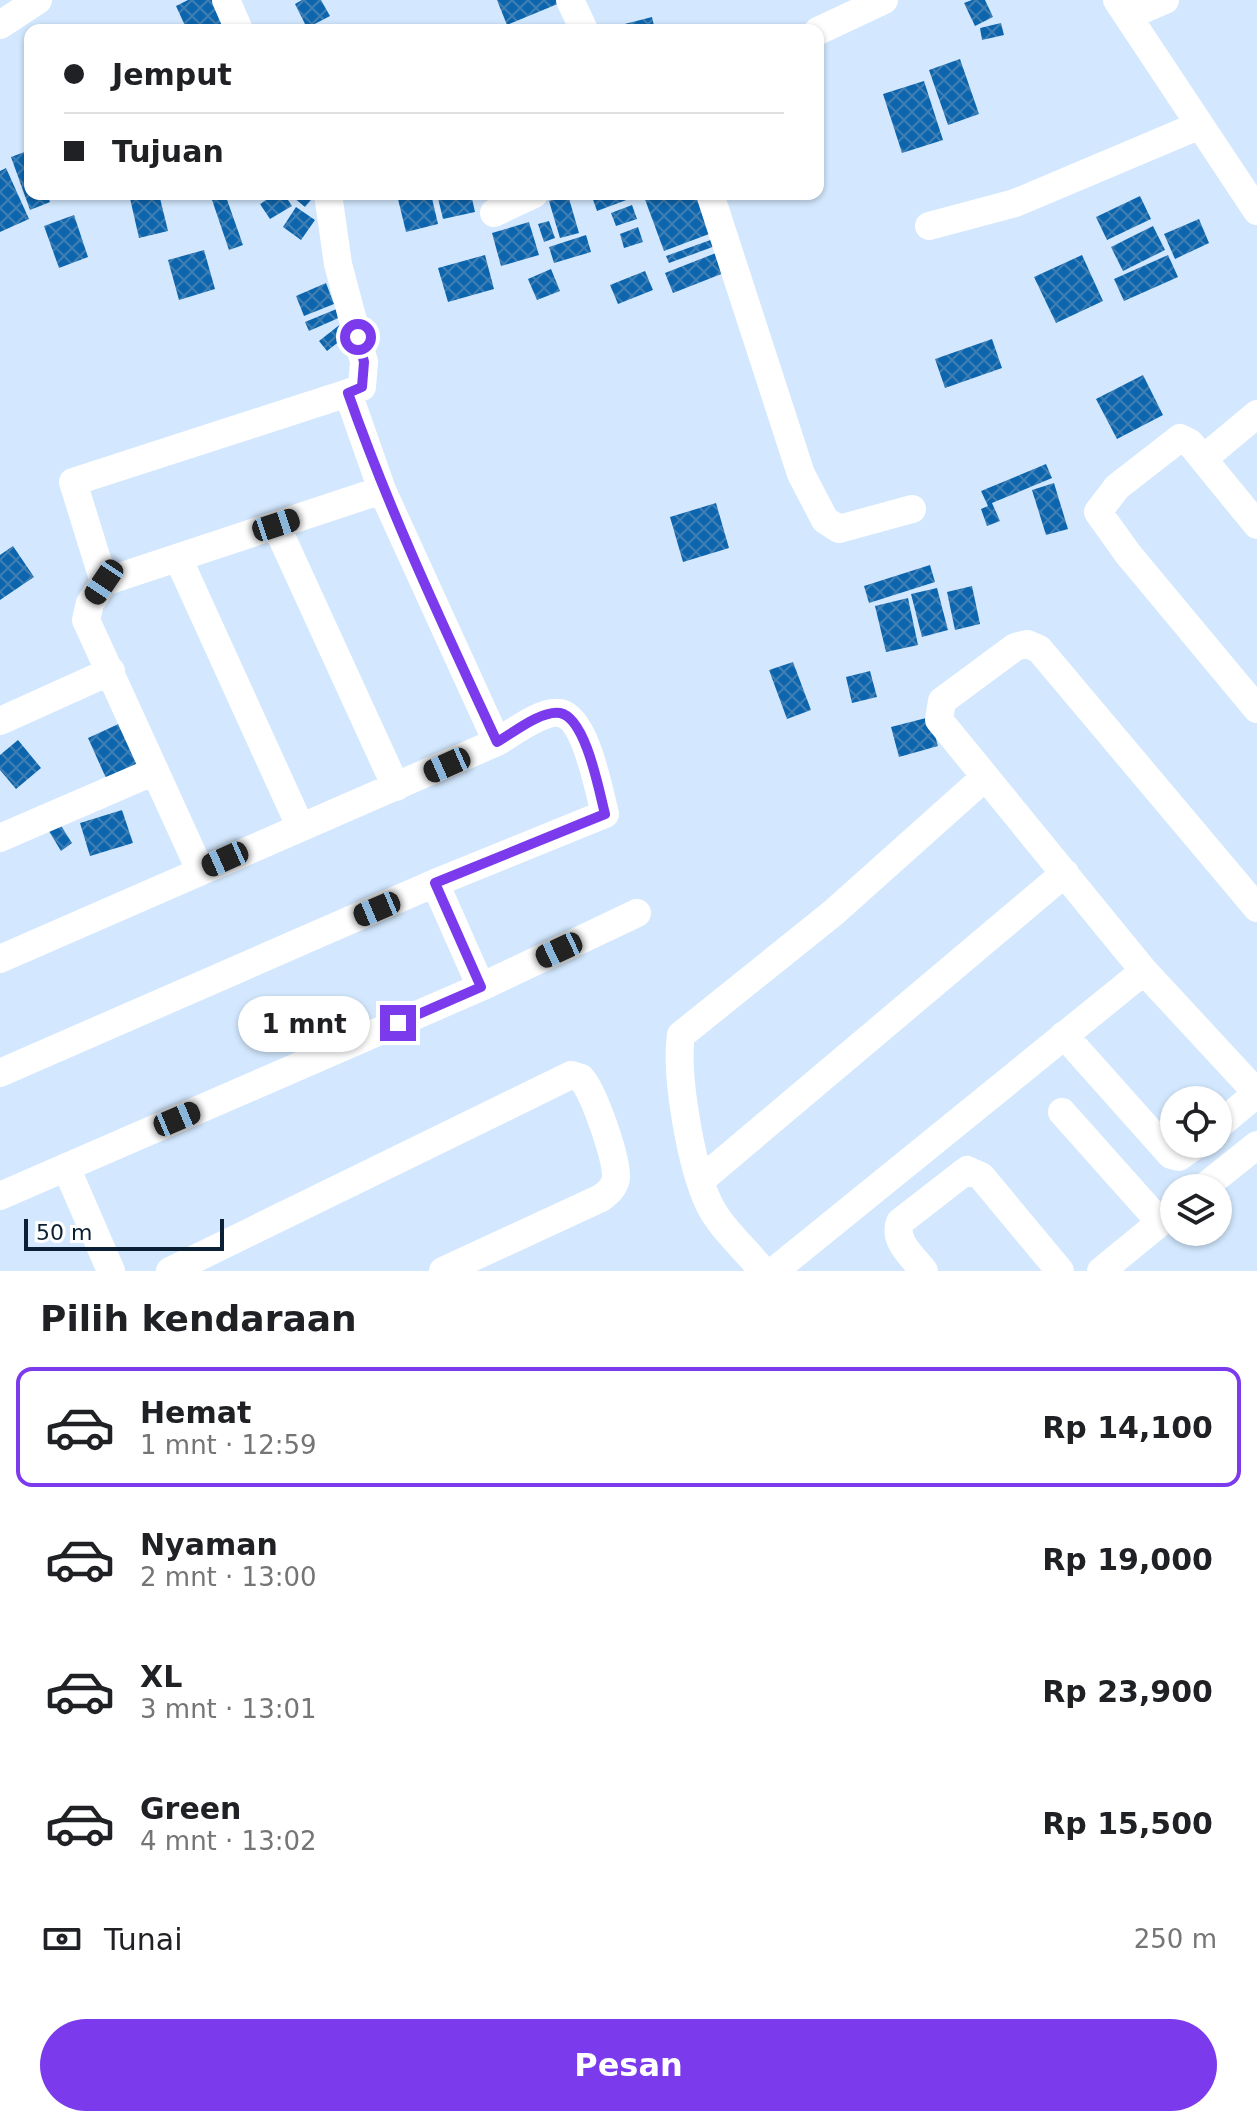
<!DOCTYPE html>
<html lang="id">
<meta charset="utf-8">
<style>
body{margin:0;font-family:"DejaVu Sans",sans-serif;background:#f2f2f2;color:#202124;height:100vh;display:flex;flex-direction:column;font-size:30px;white-space:nowrap}
*{box-sizing:border-box;margin:0}
p{font-size:26px;color:#757577}
.icon{flex:none;width:44px;height:44px;fill:none;stroke:currentColor;stroke-width:2;stroke-linecap:round;stroke-linejoin:round}
.map{position:relative;height:1271px;overflow:hidden}
.side{display:flex;flex-direction:column;background:#fff;flex:1}
.side>*{flex:none}
.banner{position:absolute;left:24px;top:24px;width:800px;height:176px;border-radius:16px;box-shadow:0 2px 6px #0004;display:grid;align-content:center;height:176px;padding:0 40px;background:#fff}
.tools{position:absolute;left:1160px;top:1086px;display:grid;gap:16px}
.tools a{display:grid;place-items:center;width:72px;height:72px;border-radius:50%;background:#fff;box-shadow:0 2px 6px #0004;font-size:40px}
.scale{position:absolute;left:24px;bottom:20px;width:200px;box-sizing:border-box;padding-left:8px;border:4px solid #0b2034;border-top:0;font-size:22px;line-height:28px;white-space:nowrap;color:#0b2034;-webkit-text-stroke:6px #fff;paint-order:stroke}
.end{position:absolute;width:36px;height:36px;margin:-18px;border:10px solid #7c3aed;background:#fff;box-shadow:0 0 0 4px #fff}
.from{border-radius:50%}
.bubble{position:absolute;height:56px;border-radius:28px;background:#fff;box-shadow:0 2px 6px #0004;font-size:26px;font-weight:800;line-height:56px;text-align:center}
.car{position:absolute;width:24px;height:48px;margin:-24px -12px;border-radius:10px;box-shadow:0 0 6px 2px #0007;background:linear-gradient(#222 24%,#8ab4d8 0 40%,#222 0 76%,#8ab4d8 0 86%,#222 0)}
.banner b{display:flex;align-items:center;gap:28px;height:76px;font-size:30px}
.banner b+b{border-top:2px solid #e0e0e0}
.banner i{width:20px;height:20px;background:#202124}
ul{padding:0;list-style:none}
li{display:flex;align-items:center;gap:24px;height:120px;margin:0 16px 12px;padding:0 24px;border:4px solid transparent;border-radius:16px}
li div{flex:1}
li b{display:block;font-size:30px}
li em{font-style:normal;font-weight:800}
li.current{border-color:#7c3aed}
li>.icon{width:72px;height:72px;stroke-width:1.5}
h2{padding:0 40px;font-size:36px;line-height:96px}
.pay{display:flex;align-items:center;gap:20px;height:88px;padding:0 40px;font-size:30px}
.pay p{margin-inline-start:auto}
.button{display:flex;gap:16px;margin-top:auto;padding:16px 40px}
.button a{flex:1;height:92px;border-radius:48px;background:#7c3aed;color:#fff;font-size:32px;font-weight:800;line-height:92px;text-align:center}
.map>svg:first-child{display:block}
.building{fill:url(#building-cross-hatch)}
.lines{fill:none;stroke-linecap:round;stroke-linejoin:round}
.street{stroke:#fff;stroke-width:28}
.route{stroke:#7c3aed;stroke-width:10}
</style>
<div class="map">
<svg width="1257" height="1271" viewBox="0 0 1257 1271">
<defs>
<pattern id="building-cross-hatch" width="8" height="8" patternUnits="userSpaceOnUse" patternTransform="scale(2)"><rect width="8" height="8" fill="#0d65ad"/><path d="M0 0l8 8M0 8l8-8" fill="none" stroke="#407fb3"/></pattern>
</defs>
<rect width="100%" height="100%" fill="#d3e8fe"/>
<!-- building -->
<path class="building" d="M188 0H221L231 22 213 30H187L176 6Z
M302 0H321L330 16 307 28 295 4Z
M497 0H559L560 3 507 25Z
M972 0H985L993 17 975 26 964 3Z
M652 17 655 30H605V29Z
M1001 23 1004 35 982 40 980 28Z
M960 59 979 114 948 125 929 70Z
M924 81 943 140 902 153 883 94Z
M30 150V194H47L50 202 30 210 11 157Z
M6 168 29 219 0 232V171Z
M129 194H159L168 231 139 238Z
M210 194H225L243 245 229 250Z
M275 194H284L292 206 270 219 260 204Z
M289 194H316L305 207Z
M417 194H431L438 224 406 232 398 199Z
M437 194H471L475 212 443 219Z
M591 194H627L629 199 597 211Z
M643 194H703L717 231 664 251Z
M568 195 579 233 560 238 549 201Z
M1140 196 1151 219 1107 240 1096 217Z
M632 205 637 219 616 226 611 213Z
M296 207 315 220 301 240 283 227Z
M74 215 88 257 59 268 44 226Z
M1199 219 1209 243 1175 259 1164 234Z
M549 221 555 238 544 242 538 224Z
M529 222 539 255 501 266 492 233Z
M1153 226 1165 250 1123 271 1111 247Z
M638 227 643 242 624 248 620 234Z
M586 235 591 252 554 263 549 247Z
M716 238 718 245 669 263 666 256Z
M204 250 215 289 179 300 168 260Z
M721 251 729 271 673 293 665 273Z
M485 255 494 289 448 302 438 268Z
M1082 255 1103 301 1056 323 1034 277Z
M1168 255 1178 277 1124 301 1114 279Z
M551 269 560 291 537 300 528 279Z
M645 271 653 290 618 304 610 285Z
M326 283 334 304 304 316 296 296Z
M339 308 343 316 309 331 305 322Z
M342 323 350 333 327 351 319 341Z
M992 339 1002 368 945 388 935 359Z
M1143 375 1163 415 1117 439 1096 399Z
M1046 464 1052 478 992 503 1000 521 987 526 981 509 988 506 981 491Z
M1054 483 1068 529 1046 535 1032 490Z
M716 503 729 548 683 562 670 517Z
M13 546 34 577 0 600V555Z
M930 565 935 582 869 603 864 586Z
M972 586 980 624 955 630 947 592Z
M937 588 948 630 922 637 911 594Z
M908 598 918 645 886 652 875 606Z
M793 662 811 710 787 719 769 670Z
M870 671 877 697 852 703 846 677Z
M930 717 938 746 899 757 891 727Z
M125 721 143 762 106 778 88 738Z
M18 740 41 768 16 789 0 770V755Z
M122 810 133 843 90 856 80 823Z
M58 821 72 843 61 851 47 828Z"/>
<g class="lines">
<!-- street -->
<path class="street" d="M226 0 239 30
M570 0 584 30
M1117 0 1257 211
M1128 16 1165 0
M0 25 38 0
M818 31 884 0
M328 194 338 264 364 362 362 387 348 393 382 490 497 742
M710 194 801 474 825 520 839 529 912 509
M494 213 534 194
M929 226 1015 203 1200 125
M1203 459 1257 414
M276 525 396 787
M1257 525 1190 443 1180 438 1117 487 1098 512 1128 554 1257 709
M178 558 300 826
M104 582 73 482 348 393
M0 721 111 671
M0 838 155 771
M200 870 86 620 90 603 104 582 382 490
M435 883 481 987
M1257 908 1039 649 1027 644 1015 647 942 701 939 720 1144 971 1257 1093
M0 959 497 742C513 733 541 710 560 713 586 718 599 791 605 814L435 883 0 1073
M1064 1035 1171 1155 1179 1157 1197 1144
M1062 1112 1160 1222
M1218 1126 1256 1094
M66 1167 111 1271
M701 1180 1065 873
M1203 1188 1257 1145
M0 1196 481 987 637 913
M170 1271 571 1075 581 1078C594 1092 617 1159 616 1178 615 1187 608 1193 601 1198L443 1271
M763 1271C746 1250 720 1227 709 1204 691 1166 675 1075 681 1035L833 913 984 778
M774 1271 1144 971
M924 1271C912 1256 893 1241 900 1222L967 1170 981 1176 1060 1271
M1101 1271 1173 1212"/>
</g>
<g class="lines">
<!-- route -->
<path class="route" d="M358 337 364 362 362 387 348 393C390 513 444 627 497 742 513 733 541 710 560 713 586 718 599 791 605 814L435 883 481 987 398 1023"/>
</g>
</svg>
<div class="tools">
<a><svg class="icon" aria-label="locate" viewBox="0 0 24 24"><circle cx="12" cy="12" r="6"/><path d="M12 2v4M12 18v4M2 12h4M18 12h4"/></svg></a>
<a><svg class="icon" aria-label="layers" viewBox="0 0 24 24"><path d="M12 4l9 5-9 5-9-5zM3 14l9 5 9-5"/></svg></a>
</div>
<div class="scale">50 m</div>
<i class="end from" style="left:358px;top:337px"></i>
<i class="end" style="left:398px;top:1023px"></i>
<div class="bubble" style="left:238px;top:996px;width:132px">1 mnt</div>
<i class="car" style="left:276px;top:525px;rotate:72deg"></i>
<i class="car" style="left:104px;top:582px;rotate:214deg"></i>
<i class="car" style="left:447px;top:765px;rotate:246deg"></i>
<i class="car" style="left:225px;top:859px;rotate:246deg"></i>
<i class="car" style="left:377px;top:909px;rotate:247deg"></i>
<i class="car" style="left:559px;top:950px;rotate:245deg"></i>
<i class="car" style="left:177px;top:1119px;rotate:67deg"></i>
<div class="banner">
<b><i class="from"></i>Jemput</b>
<b><i></i>Tujuan</b>
</div>
</div>
<section class="side">
<h2>Pilih kendaraan</h2>
<ul>
<li class="current"><svg class="icon" aria-label="car" viewBox="0 0 24 24"><path d="M5 17H2v-5l4-1 3-4h7l3 4 3 1v5h-3M9 17h6M6 11h13"/><circle cx="7" cy="17" r="2"/><circle cx="17" cy="17" r="2"/></svg><div><b>Hemat</b><p>1 mnt · 12:59</p></div><em>Rp 14,100</em></li>
<li><svg class="icon" aria-label="car" viewBox="0 0 24 24"><path d="M5 17H2v-5l4-1 3-4h7l3 4 3 1v5h-3M9 17h6M6 11h13"/><circle cx="7" cy="17" r="2"/><circle cx="17" cy="17" r="2"/></svg><div><b>Nyaman</b><p>2 mnt · 13:00</p></div><em>Rp 19,000</em></li>
<li><svg class="icon" aria-label="car" viewBox="0 0 24 24"><path d="M5 17H2v-5l4-1 3-4h7l3 4 3 1v5h-3M9 17h6M6 11h13"/><circle cx="7" cy="17" r="2"/><circle cx="17" cy="17" r="2"/></svg><div><b>XL</b><p>3 mnt · 13:01</p></div><em>Rp 23,900</em></li>
<li><svg class="icon" aria-label="car" viewBox="0 0 24 24"><path d="M5 17H2v-5l4-1 3-4h7l3 4 3 1v5h-3M9 17h6M6 11h13"/><circle cx="7" cy="17" r="2"/><circle cx="17" cy="17" r="2"/></svg><div><b>Green</b><p>4 mnt · 13:02</p></div><em>Rp 15,500</em></li>
</ul>
<div class="pay"><svg class="icon" aria-label="cash" viewBox="0 0 24 24"><path d="M3 7h18v10H3z"/><circle cx="12" cy="12" r="2"/></svg>Tunai<p>250 m</p></div>
<div class="button"><a>Pesan</a></div>
</section>
